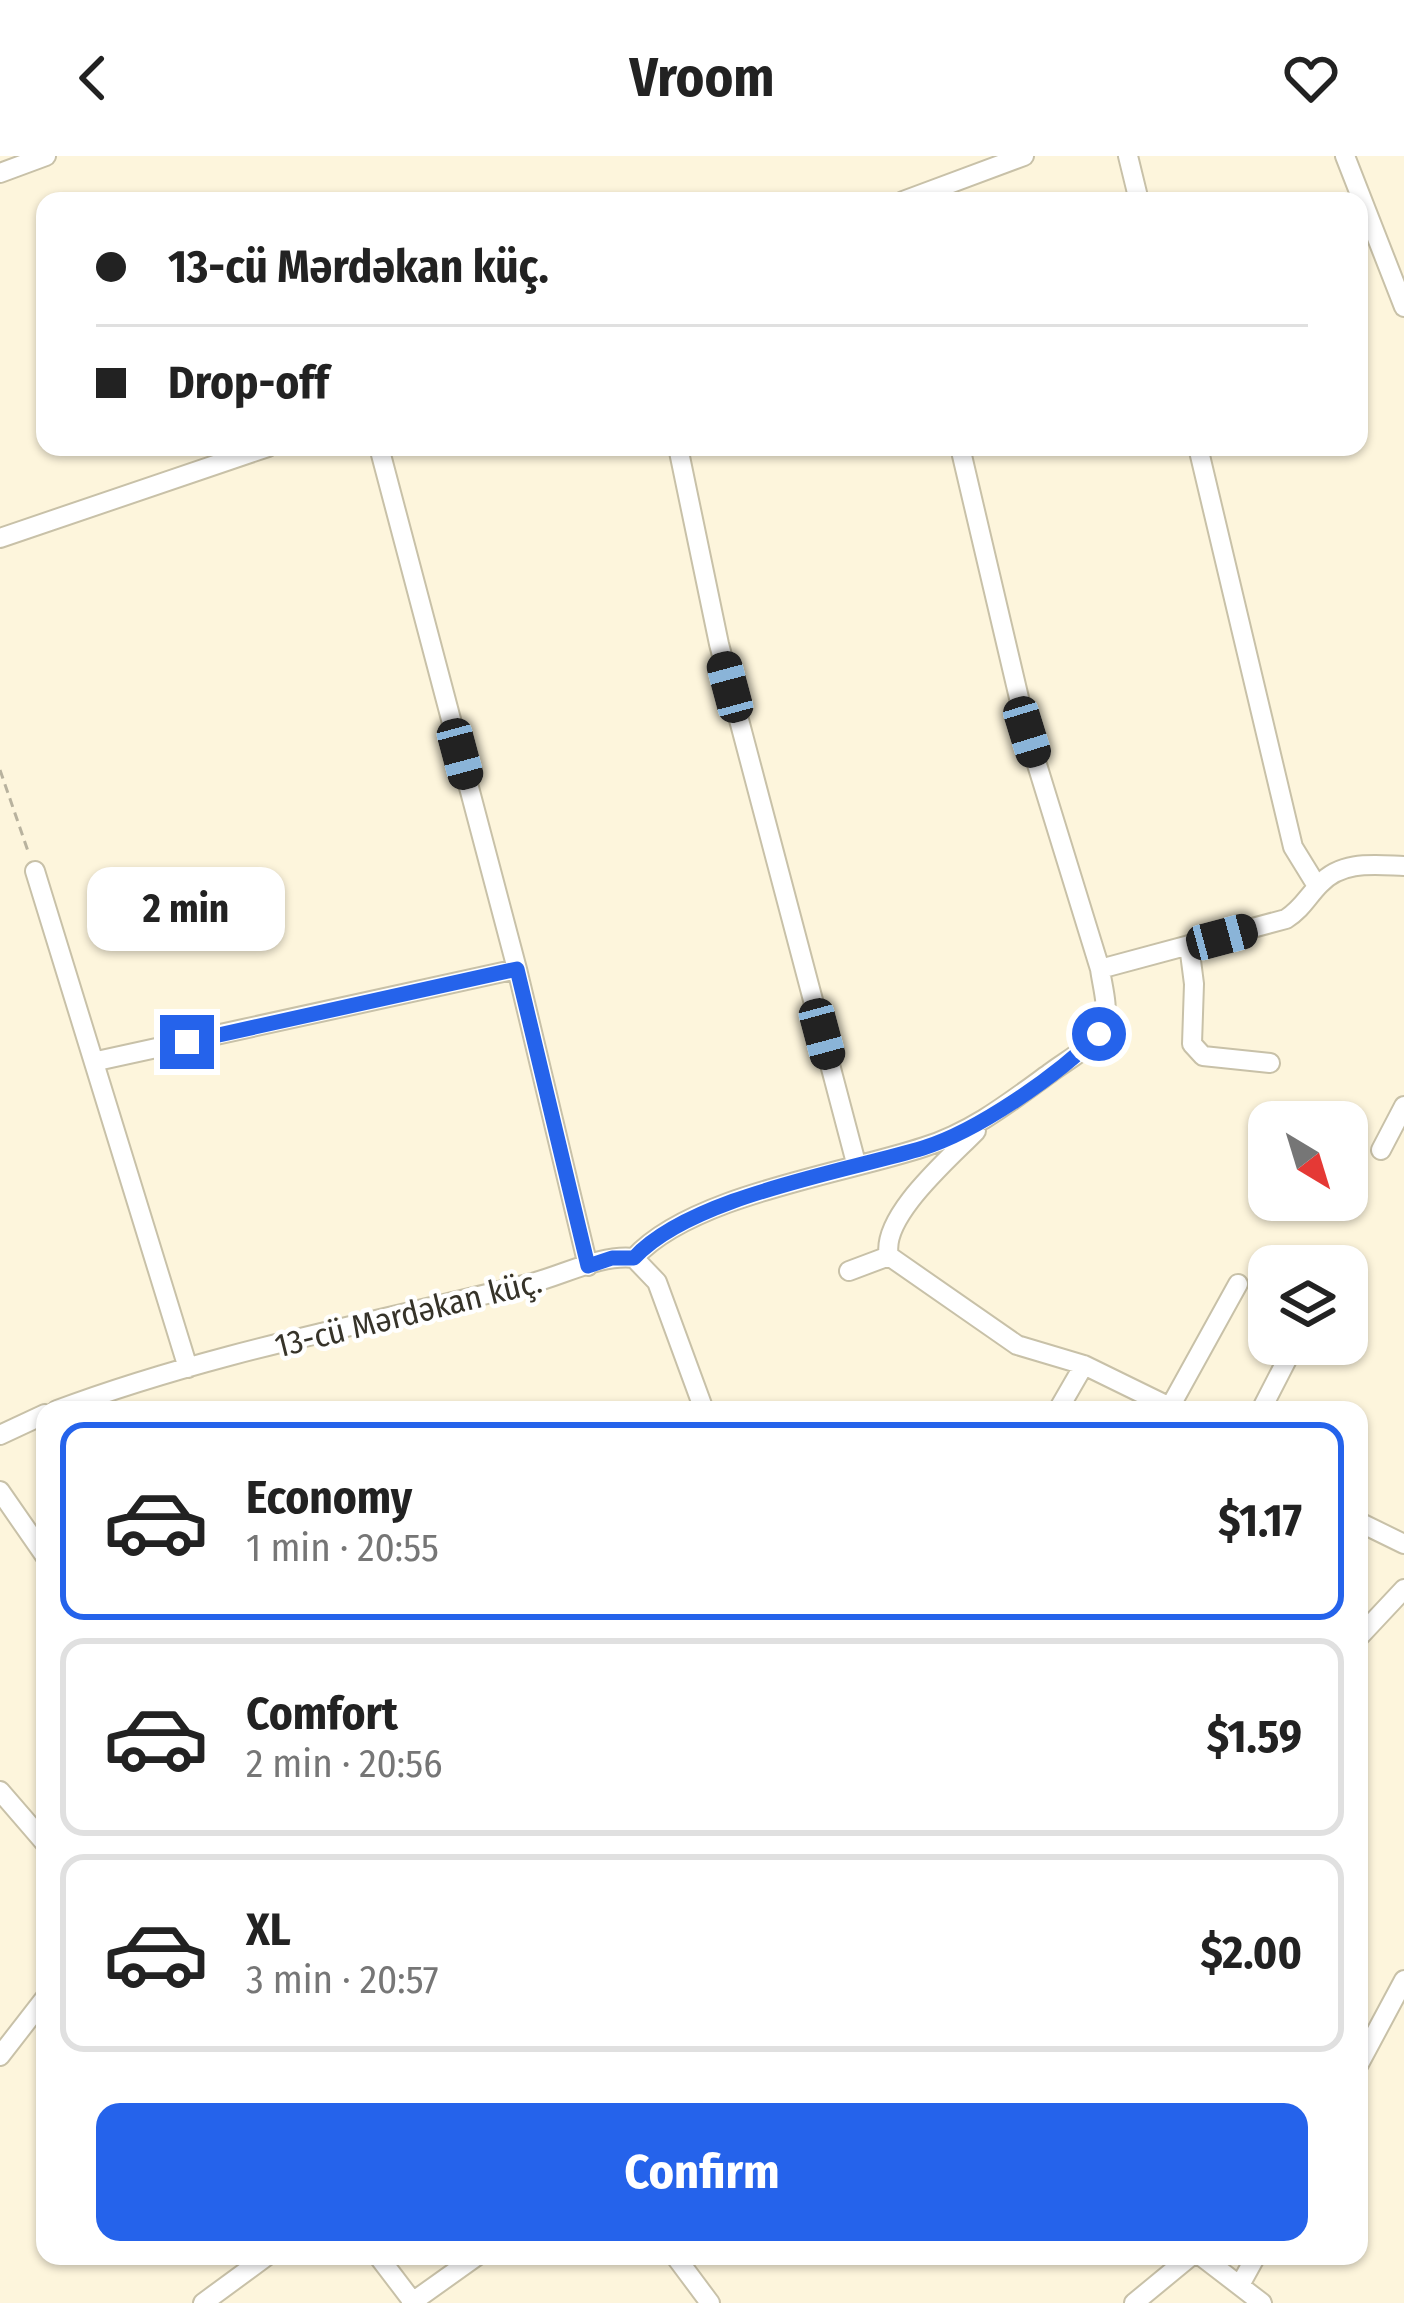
<!DOCTYPE html>
<meta charset="utf-8">
<style>
body{margin:0;font-family:"Fira Sans Condensed",sans-serif;background:#f6f6f6;color:#222;height:100vh;display:flex;flex-direction:column;font-size:45px;white-space:nowrap}
*{box-sizing:border-box;margin:0}
p{font-size:39px;color:#767676}
.icon{flex:none;width:66px;height:66px;fill:none;stroke:currentColor;stroke-width:2;stroke-linecap:round;stroke-linejoin:round}
.map{position:relative;flex:1;overflow:hidden}
.sheet{position:absolute;left:36px;top:1245px;width:1332px;height:864px;display:flex;flex-direction:column;background:#fff;border-radius:24px;box-shadow:0 3px 9px #0004}
.sheet>*{flex:none}
.guide{position:absolute;left:36px;top:36px;width:1332px;height:264px;border-radius:24px;box-shadow:0 3px 9px #0004;display:grid;align-content:center;height:264px;padding:0 60px;background:#fff}
.needle{width:78px;rotate:142deg}
.fabs{position:absolute;left:1248px;top:945px;display:grid;gap:24px}
.fabs a{display:grid;place-items:center;width:120px;height:120px;border-radius:24px;background:#fff;box-shadow:0 3px 9px #0004;font-size:60px}
.end{position:absolute;width:54px;height:54px;margin:-27px;border:15px solid #2563eb;background:#fff;box-shadow:0 0 0 6px #fff}
.from{border-radius:50%}
.bubble{position:absolute;height:84px;border-radius:24px;background:#fff;box-shadow:0 3px 9px #0004;font-size:39px;font-weight:700;line-height:84px;text-align:center}
.car{position:absolute;width:36px;height:72px;margin:-36px -18px;border-radius:15px;box-shadow:0 0 9px 3px #0007;background:linear-gradient(#222 24%,#8ab4d8 0 40%,#222 0 76%,#8ab4d8 0 86%,#222 0)}
.guide b{display:flex;align-items:center;gap:42px;height:114px;font-size:45px}
.guide b+b{border-top:3px solid #e0e0e0}
.guide i{width:30px;height:30px;background:#222}
ul{padding:21px 0 0;list-style:none}
li{display:flex;align-items:center;gap:36px;height:198px;margin:0 24px 18px;padding:0 36px;border:6px solid #e0e0e0;border-radius:24px}
li div{flex:1}
li b{display:block;font-size:45px}
li em{font-style:normal;font-weight:700}
li.active{border-color:#2563eb}
li>.icon{width:108px;height:108px;stroke-width:1.5}
.action{display:flex;gap:24px;margin-top:auto;padding:24px 60px}
.action a{flex:1;height:138px;border-radius:24px;background:#2563eb;color:#fff;font-size:48px;font-weight:700;line-height:138px;text-align:center}
header{display:flex;justify-content:space-between;align-items:center;height:156px;padding:0 60px;background:#fff;font-size:54px;font-weight:700}
.map>svg:first-child{display:block}
.lines{fill:none;stroke-linecap:round;stroke-linejoin:round}
.minor-casing{stroke:#c8c1a8;stroke-width:22}
.path{stroke:#b8b29e;stroke-width:3;stroke-dasharray:9 6;stroke-linecap:butt}
.minor{stroke:#fff;stroke-width:18}
.route{stroke:#2563eb;stroke-width:15}
.labels{text-anchor:middle;stroke-width:9;stroke-linejoin:round;paint-order:stroke}
.street-label{font-size:33px;fill:#363329;stroke:#fff}
</style>
<header><svg class="icon" aria-label="back" viewBox="0 0 24 24"><path d="M15 5l-7 7 7 7"/></svg>Vroom<svg class="icon" aria-label="heart" viewBox="0 0 24 24"><path d="M12 20l-8-8c-3-5 5-10 8-4 3-6 11-1 8 4z"/></svg></header>
<div class="map">
<svg width="1404" height="2147" viewBox="0 0 1404 2147">
<rect width="100%" height="100%" fill="#fdf5dc"/>
<g class="lines">
<defs>
<path id="minor" d="M1128 0 1139 45
M1345 0 1404 151
M0 17 46 0
M903 45 1024 0
M379 291 517 813 588 1110
M678 291 719 488 856 1007
M960 291 1027 576 1100 813
M1198 291 1293 691 1317 730
M0 382 268 291
M35 715 188 1212
M1189 789 1194 828 1192 888 1203 900 1270 907
M97 905 517 813
M976 975C950 1002 880 1061 889 1100L1017 1189 1084 1209 1176 1254
M1381 994 1404 950
M634 1102C691 1039 843 1018 924 991 972 976 1010 946 1050 917 1068 903 1096 890 1104 867 1109 851 1102 829 1100 813L1286 763C1302 753 1308 740 1320 728 1342 704 1375 709 1404 710
M634 1102 657 1126 704 1254
M849 1115 889 1100
M1170 1251 1238 1128
M57 1254C209 1197 371 1167 528 1128 562 1120 600 1098 634 1102
M1058 1254 1084 1209
M1261 1254 1295 1188
M0 1279 45 1258
M0 1335 45 1400
M1359 1366 1404 1388
M1359 1481 1404 1433
M0 1635 45 1687
M0 1900 45 1842
M1359 1908 1404 1824
M378 2100 413 2146
M675 2100 710 2147
M1201 2100 1262 2147
M1240 2129 1256 2100
M203 2147 267 2100
M411 2147 477 2100
M1134 2147 1191 2100"/>
</defs>
<!-- minor casing -->
<use href="#minor" class="minor-casing"/>
<!-- path -->
<path class="path" d="M0 614 29 698"/>
<!-- minor -->
<use href="#minor" class="minor"/>
</g>
<g class="lines">
<!-- route -->
<path class="route" d="M187 886 517 813 588 1110 612 1102H634C690 1041 843 1016 923 992 978 975 1058 919 1099 878"/>
</g>
<g class="labels">
<!-- street labels -->
<g class="street-label">
<text transform="translate(408 1157) rotate(-14)" y="12">13-cü Mərdəkan küç.</text>
</g>
</g>
</svg>
<div class="fabs">
<a><svg class="needle" viewBox="-14 -14 28 28"><path d="M0-13l5 13h-10z" fill="#e53935"/><path d="M0 13l5-13h-10z" fill="#767676"/></svg></a>
<a><svg class="icon" aria-label="layers" viewBox="0 0 24 24"><path d="M12 4l9 5-9 5-9-5zM3 14l9 5 9-5"/></svg></a>
</div>
<i class="end from" style="left:1099px;top:878px"></i>
<i class="end" style="left:187px;top:886px"></i>
<div class="bubble" style="left:87px;top:711px;width:198px">2 min</div>
<i class="car" style="left:730px;top:531px;rotate:345deg"></i>
<i class="car" style="left:1027px;top:576px;rotate:163deg"></i>
<i class="car" style="left:460px;top:598px;rotate:165deg"></i>
<i class="car" style="left:1222px;top:781px;rotate:75deg"></i>
<i class="car" style="left:822px;top:878px;rotate:165deg"></i>
<div class="guide">
<b><i class="from"></i>13-cü Mərdəkan küç.</b>
<b><i></i>Drop-off</b>
</div>
<section class="sheet">
<ul>
<li class="active"><svg class="icon" aria-label="car" viewBox="0 0 24 24"><path d="M5 17H2v-5l4-1 3-4h7l3 4 3 1v5h-3M9 17h6M6 11h13"/><circle cx="7" cy="17" r="2"/><circle cx="17" cy="17" r="2"/></svg><div><b>Economy</b><p>1 min · 20:55</p></div><em>$1.17</em></li>
<li><svg class="icon" aria-label="car" viewBox="0 0 24 24"><path d="M5 17H2v-5l4-1 3-4h7l3 4 3 1v5h-3M9 17h6M6 11h13"/><circle cx="7" cy="17" r="2"/><circle cx="17" cy="17" r="2"/></svg><div><b>Comfort</b><p>2 min · 20:56</p></div><em>$1.59</em></li>
<li><svg class="icon" aria-label="car" viewBox="0 0 24 24"><path d="M5 17H2v-5l4-1 3-4h7l3 4 3 1v5h-3M9 17h6M6 11h13"/><circle cx="7" cy="17" r="2"/><circle cx="17" cy="17" r="2"/></svg><div><b>XL</b><p>3 min · 20:57</p></div><em>$2.00</em></li>
</ul>
<div class="action"><a>Confirm</a></div>
</section>
</div>
